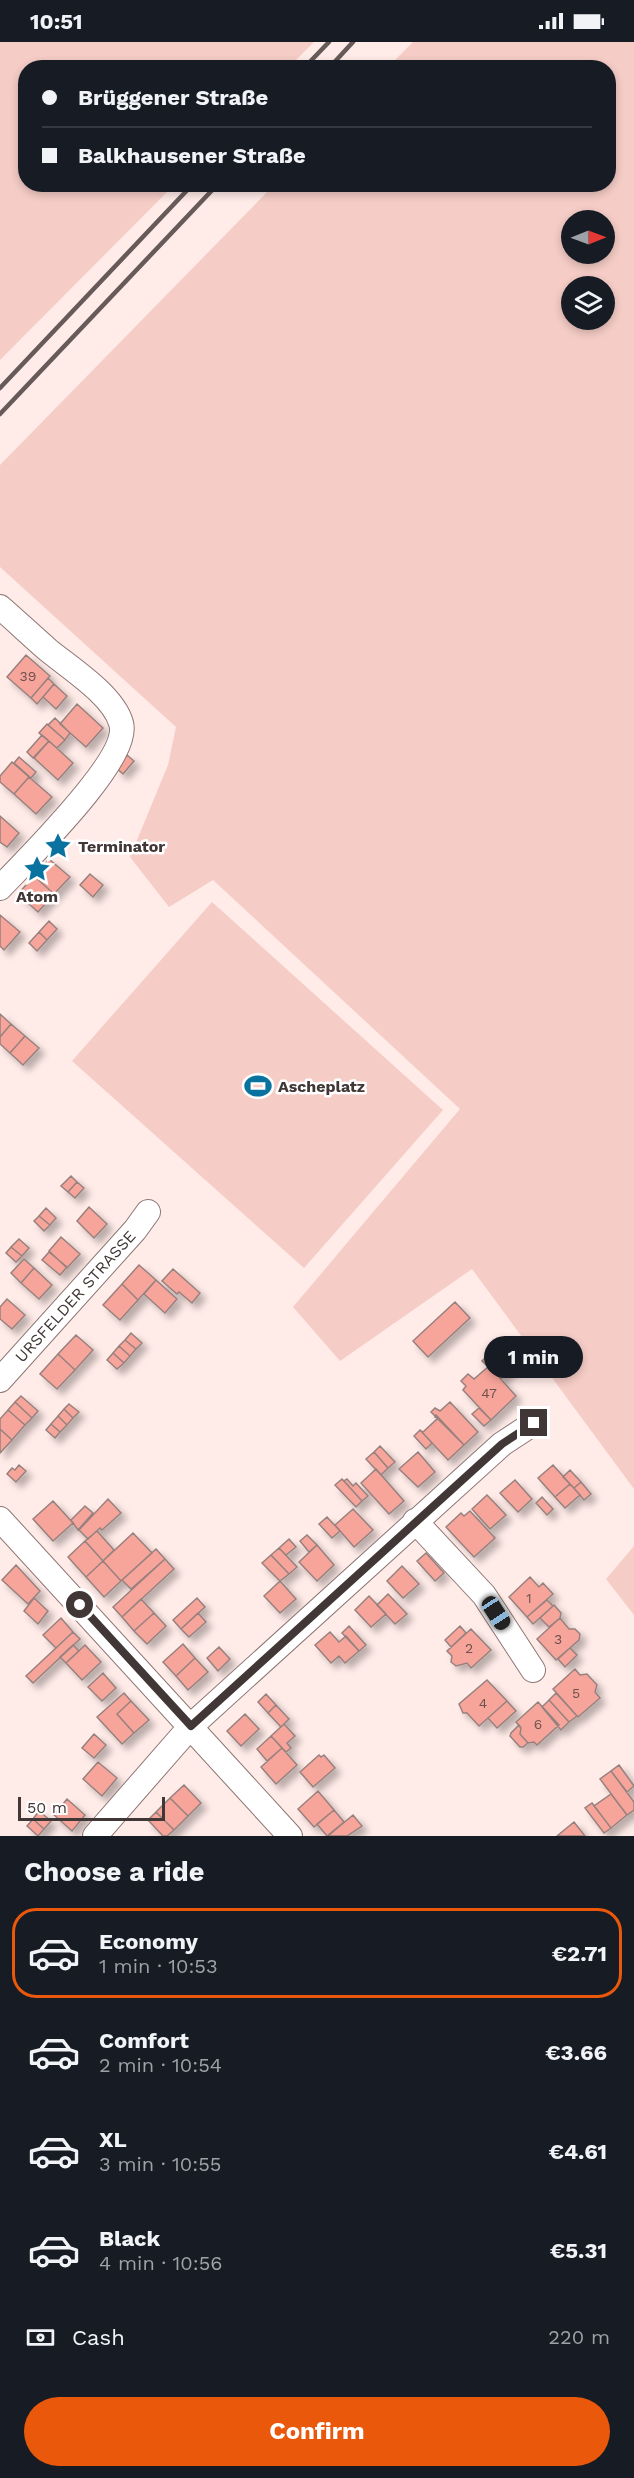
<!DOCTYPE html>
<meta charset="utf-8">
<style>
body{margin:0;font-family:"Work Sans",sans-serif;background:#242831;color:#f1f3f6;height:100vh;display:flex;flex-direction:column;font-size:22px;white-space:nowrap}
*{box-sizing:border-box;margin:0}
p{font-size:20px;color:#9ea1a6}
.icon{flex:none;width:33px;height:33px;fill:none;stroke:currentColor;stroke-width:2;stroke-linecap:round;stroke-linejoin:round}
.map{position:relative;height:1794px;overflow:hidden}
.details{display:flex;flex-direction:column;background:#171b24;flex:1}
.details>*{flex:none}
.top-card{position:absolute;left:18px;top:18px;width:598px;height:132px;border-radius:24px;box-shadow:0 3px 9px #0003;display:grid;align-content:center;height:132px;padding:0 24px;background:#171b24}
.needle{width:39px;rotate:89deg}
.buttons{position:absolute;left:561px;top:168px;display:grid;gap:12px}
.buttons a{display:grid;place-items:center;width:54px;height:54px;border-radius:50%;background:#171b24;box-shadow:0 3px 9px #0003;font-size:30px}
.scale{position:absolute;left:18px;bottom:15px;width:147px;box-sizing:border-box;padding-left:6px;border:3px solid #413736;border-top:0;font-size:16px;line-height:21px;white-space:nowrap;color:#413736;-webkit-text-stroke:4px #fff;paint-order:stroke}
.end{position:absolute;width:27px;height:27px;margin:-14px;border:8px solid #413736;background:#fff;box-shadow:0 0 0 3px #fff}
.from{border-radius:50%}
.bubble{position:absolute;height:42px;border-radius:21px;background:#171b24;box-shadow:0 3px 9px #0003;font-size:20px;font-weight:700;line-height:42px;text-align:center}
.car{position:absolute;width:18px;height:36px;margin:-18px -9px;border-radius:8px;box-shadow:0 0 4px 2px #0007;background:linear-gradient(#222 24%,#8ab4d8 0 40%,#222 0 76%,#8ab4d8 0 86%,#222 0)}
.top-card b{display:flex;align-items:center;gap:21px;height:57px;font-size:22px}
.top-card b+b{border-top:2px solid #363941}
.top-card i{width:15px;height:15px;background:#f1f3f6}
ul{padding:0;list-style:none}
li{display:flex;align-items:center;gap:18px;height:90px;margin:0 12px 9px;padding:0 12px;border:3px solid transparent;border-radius:24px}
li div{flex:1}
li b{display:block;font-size:22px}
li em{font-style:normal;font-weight:700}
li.on{border-color:#ea580c}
li>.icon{width:54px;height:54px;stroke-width:1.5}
h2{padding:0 24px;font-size:27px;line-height:72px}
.pay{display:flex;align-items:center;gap:15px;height:66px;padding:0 24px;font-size:22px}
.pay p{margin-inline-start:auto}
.primary-button{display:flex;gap:12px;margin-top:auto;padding:12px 24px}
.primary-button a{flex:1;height:69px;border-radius:36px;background:#ea580c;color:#fff;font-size:24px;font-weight:700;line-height:69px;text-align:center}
.status{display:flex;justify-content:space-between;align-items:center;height:42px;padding:0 30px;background:#171b24;direction:ltr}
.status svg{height:16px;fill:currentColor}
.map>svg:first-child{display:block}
.green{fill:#f5ccc6;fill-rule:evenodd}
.building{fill:#f7a59b;stroke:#97817e;stroke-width:1.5;filter:url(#shadow)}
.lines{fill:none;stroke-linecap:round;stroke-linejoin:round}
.minor-casing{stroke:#8c7673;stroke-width:26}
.minor{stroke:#fff;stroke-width:24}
.rail{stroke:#675b5a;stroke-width:4.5}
.route{stroke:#413736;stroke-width:8}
.labels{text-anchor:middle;stroke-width:5;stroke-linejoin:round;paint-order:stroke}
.number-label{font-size:14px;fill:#6e524f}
.poi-label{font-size:16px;font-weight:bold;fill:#413736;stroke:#fff;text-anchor:start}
.street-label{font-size:16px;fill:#413736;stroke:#fff}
</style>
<div class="status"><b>10:51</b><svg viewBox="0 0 49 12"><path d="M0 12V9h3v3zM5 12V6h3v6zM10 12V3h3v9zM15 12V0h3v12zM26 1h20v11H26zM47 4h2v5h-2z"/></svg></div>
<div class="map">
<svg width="634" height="1794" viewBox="0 0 634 1794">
<defs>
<filter id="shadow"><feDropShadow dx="5.5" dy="5.5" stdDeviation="3" flood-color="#0004"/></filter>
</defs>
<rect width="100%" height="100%" fill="#ffebe8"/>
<!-- green -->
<path class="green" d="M0 0H314L289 25 26 26V142L174 143 0 318Z
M413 0H634V1447L472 1227 340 1319 293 1265 460 1067 213 838 169 865 130 815 168 723 176 685 0 525V423L274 143 609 142V26L388 25ZM604 178V212H572V178ZM604 244V278H572V244Z
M212 860 443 1068 304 1226 72 1019Z
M634 1504V1573L606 1537Z"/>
<!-- building -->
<path class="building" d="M26 613 50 634 31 656 7 635Z
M48 636 54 642 37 662 31 656Z
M54 642 67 654 56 667 43 655Z
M77 662 103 686 86 705 60 682Z
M55 676 70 691 65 698 48 683Z
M47 682 65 698 57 706 39 691Z
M42 693 49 699 33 716 27 710Z
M49 699 73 721 58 738 34 716Z
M127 713 134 719 123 732 116 726Z
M19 715 36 730 31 736 14 721Z
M12 720 29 735 14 752 0 740V734Z
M29 735 52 755 36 772 14 752Z
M0 774 19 791 7 805 0 800Z
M49 817 70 835 54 852 34 834Z
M90 832 103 843 93 855 80 843Z
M34 834 54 852 38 870 18 852Z
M0 873 20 890 4 908 0 904Z
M49 879 57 887 47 898 39 890Z
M39 890 47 898 37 909 29 901Z
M0 972 11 982 0 995Z
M11 982 25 994 10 1011 0 1002V995Z
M25 994 39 1006 23 1023 10 1011Z
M71 1134 77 1140 68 1150 61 1144Z
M77 1140 84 1146 75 1156 68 1150Z
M89 1165 107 1182 94 1196 77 1179Z
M46 1166 56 1176 50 1183 39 1174Z
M39 1174 50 1183 44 1189 34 1179Z
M61 1195 80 1212 67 1226 49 1209Z
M19 1197 29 1206 22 1214 11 1205Z
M11 1205 22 1214 16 1220 6 1211Z
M49 1210 67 1225 60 1233 42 1218Z
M24 1217 34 1226 21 1241 11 1231Z
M139 1223 156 1238 138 1258 122 1242Z
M34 1226 52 1243 39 1257 21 1241Z
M173 1227 200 1251 192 1261 179 1250 177 1252 162 1239Z
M156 1238 177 1257 165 1271 144 1252Z
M122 1242 138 1258 120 1278 103 1263Z
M7 1257 25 1273 12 1287 0 1277V1265Z
M455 1260 470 1276 428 1315 413 1299Z
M131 1291 142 1301 136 1307 125 1298Z
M76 1293 93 1308 75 1328 58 1312Z
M125 1298 136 1307 130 1314 119 1304Z
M119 1304 130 1314 124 1321 113 1311Z
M496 1305 514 1325 501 1337 482 1319Z
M113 1311 124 1321 117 1327 107 1318Z
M58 1312 75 1328 57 1347 40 1332Z
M489 1324 516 1354 491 1378 463 1348 466 1344 461 1339 468 1332 474 1337Z
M21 1354 38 1369 32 1376 15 1360Z
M15 1360 32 1376 25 1383 8 1368Z
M450 1360 478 1390 464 1403 431 1370 435 1366 440 1369Z
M69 1362 79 1370 73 1376 64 1367Z
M479 1366 491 1378 484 1384 472 1372Z
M64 1367 73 1376 67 1383 58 1374Z
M8 1368 25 1383 12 1398 0 1387V1377Z
M436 1373 464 1403 448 1418 420 1388 423 1390 438 1376 435 1375Z
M58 1374 67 1383 60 1390 51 1382Z
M51 1382 60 1390 55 1396 46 1388Z
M0 1387 12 1398 0 1411Z
M420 1388 432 1401 426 1407 414 1394Z
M380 1404 395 1420 388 1426 374 1410Z
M374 1410 388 1426 381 1433 366 1417Z
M418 1410 435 1430 418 1445 399 1427Z
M19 1423 26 1429 16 1440 7 1432 12 1426 15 1428Z
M553 1423 570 1442 555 1455 538 1436Z
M376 1427 404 1459 389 1472 361 1441Z
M570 1428 581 1440 574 1446 563 1435Z
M342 1437 362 1459 356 1465 335 1443Z
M347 1437 353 1444 356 1441 368 1454 362 1459 344 1439Z
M515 1438 532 1457 518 1470 500 1451Z
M581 1440 591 1452 584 1458 574 1446Z
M570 1442 580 1453 565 1466 555 1455Z
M487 1453 506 1473 490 1487 472 1467Z
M542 1455 553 1467 547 1473 536 1461Z
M108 1457 121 1471 102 1488 100 1486 88 1497 79 1488Z
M53 1459 73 1481 53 1499 33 1477Z
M85 1464 93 1471 78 1488 71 1478Z
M353 1467 373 1488 354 1505 335 1483Z
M470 1469 495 1496 474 1515 446 1485 461 1471 464 1474Z
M327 1475 340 1489 332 1496 319 1482Z
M97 1489 114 1508 103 1519 85 1499Z
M133 1491 152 1511 121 1539 103 1519Z
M307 1493 317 1503 309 1510 300 1499Z
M289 1497 296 1505 286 1513 279 1506Z
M85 1499 103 1519 86 1535 68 1515Z
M317 1503 334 1523 317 1539 299 1520Z
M279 1506 297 1525 289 1532 271 1513Z
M156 1507 165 1517 131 1547 122 1538Z
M426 1511 444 1531 435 1539 417 1519Z
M271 1513 289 1532 280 1539 262 1521Z
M165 1517 174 1527 122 1575 113 1565Z
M103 1519 121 1539 104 1555 86 1535Z
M16 1523 40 1549 28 1562 2 1538Z
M402 1524 419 1542 403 1556 387 1539Z
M530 1535 539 1545 543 1541 553 1552 527 1575 509 1555Z
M280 1539 296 1557 280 1571 264 1554Z
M388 1552 407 1572 395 1582 377 1563Z
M369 1554 386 1572 371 1585 355 1568Z
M34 1556 48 1569 38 1582 24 1569Z
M197 1556 205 1565 181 1587 173 1578Z
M141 1557 154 1571 134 1589 122 1575Z
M547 1558 553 1564 533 1582 527 1575Z
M554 1563 561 1571 560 1576 549 1585 540 1576Z
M154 1571 166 1584 147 1602 134 1589Z
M198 1571 206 1580 189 1595 181 1587Z
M61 1576 73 1590 56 1606 43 1593Z
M560 1576 569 1587H575L580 1592 579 1598 556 1618 537 1597Z
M349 1584 366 1603 359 1609 342 1591Z
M460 1584 466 1591 451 1605 445 1598Z
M471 1587 491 1608 471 1626 467 1621 456 1624 451 1620 452 1614 447 1609Z
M73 1590 80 1597 33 1641 26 1634Z
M330 1590 339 1600 346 1594 359 1609 345 1621 339 1614 331 1621 315 1603Z
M183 1602 195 1616 176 1634 163 1620Z
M73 1603 79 1609 66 1621 60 1615Z
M85 1603 101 1620 82 1638 66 1621Z
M219 1605 230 1617 218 1629 207 1616Z
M570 1606 577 1613 565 1625 558 1617Z
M195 1616 208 1630 188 1648 176 1634Z
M575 1627 580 1633 587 1632 597 1643 595 1650 600 1656 578 1675 553 1647Z
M103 1631 116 1646 102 1659 88 1645Z
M487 1638 507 1659 479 1684 467 1671H463L459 1662Z
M124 1651 131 1659 117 1672 134 1691 122 1702 97 1675Z
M556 1651 577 1674 569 1680 549 1658Z
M266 1652 276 1663 268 1671 258 1660Z
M549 1658 569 1680 561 1688 542 1665Z
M131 1659 149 1678 134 1691 117 1672Z
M507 1659 516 1669 497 1686 488 1676Z
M538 1660 559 1683 537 1703 534 1700 528 1701 520 1692 521 1686 516 1680Z
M276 1663 289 1677 281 1685 268 1671Z
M245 1672 259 1687 241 1704 227 1689Z
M284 1682 295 1694 287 1701 291 1706 286 1710 271 1694Z
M519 1683 521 1686 520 1692 528 1701 523 1705H520L510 1694 511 1691Z
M94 1692 106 1703 94 1716 82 1706Z
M271 1694 282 1706 267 1719 257 1707Z
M282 1706 297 1723 276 1742 261 1725Z
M319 1713 321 1715 324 1713 335 1726 313 1745 300 1730Z
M98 1720 117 1736 102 1754 83 1737Z
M619 1723 634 1744 627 1750 611 1729Z
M611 1729 634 1760V1768L627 1773 600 1737Z
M184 1743 201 1761 188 1774 170 1756Z
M318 1749 334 1768 314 1785 298 1767Z
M611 1752 627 1773 611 1786 594 1764Z
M170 1756 188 1774 174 1788 156 1770Z
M67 1757 85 1773 72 1789 54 1773Z
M592 1761 611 1786 604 1791 585 1766Z
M334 1768 344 1780 327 1794 317 1782Z
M39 1769 51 1779 44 1787 33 1777Z
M156 1770 174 1788 167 1794H163L148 1778Z
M353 1773 362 1784 347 1794H328Z
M33 1777 44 1787 38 1794 27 1784Z
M574 1780 585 1794H557Z"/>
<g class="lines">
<defs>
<path id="minor" d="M0 565C16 579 32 594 48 608 70 626 113 653 121 681 132 716 25 819 0 846
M0 1338 135 1188 148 1170
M0 1477 290 1794
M415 1479 484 1553 533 1628
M95 1794 191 1684 502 1402 534 1381"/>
</defs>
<!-- minor casing -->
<use href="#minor" class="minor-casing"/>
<!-- minor -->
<use href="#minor" class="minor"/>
<!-- rail -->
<path class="rail" d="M304 26 329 0
M329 26 353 0
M0 346 193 142
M0 372 218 142"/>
</g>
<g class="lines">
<!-- route -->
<path class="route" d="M80 1563 191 1684 502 1402 534 1381"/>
</g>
<!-- icons -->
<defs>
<symbol id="sight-bare" viewBox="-9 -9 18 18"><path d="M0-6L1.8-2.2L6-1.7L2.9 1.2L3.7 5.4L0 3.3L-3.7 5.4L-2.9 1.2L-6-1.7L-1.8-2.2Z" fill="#09729e" stroke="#fff" stroke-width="2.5" paint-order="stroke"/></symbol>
<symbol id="stadium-bare" viewBox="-9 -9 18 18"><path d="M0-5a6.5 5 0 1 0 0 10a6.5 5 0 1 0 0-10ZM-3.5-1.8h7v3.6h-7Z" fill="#09729e" stroke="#fff" stroke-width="2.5" paint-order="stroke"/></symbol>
</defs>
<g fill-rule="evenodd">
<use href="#sight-bare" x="39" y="785" width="38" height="38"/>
<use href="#sight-bare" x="18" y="808" width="38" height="38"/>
<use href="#stadium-bare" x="239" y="1025" width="38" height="38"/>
</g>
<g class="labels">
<!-- number labels -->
<g class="number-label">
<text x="28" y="639">39</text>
<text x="489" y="1356">47</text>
<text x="529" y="1561">1</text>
<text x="558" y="1602">3</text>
<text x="469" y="1611">2</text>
<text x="576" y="1656">5</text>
<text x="483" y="1666">4</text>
<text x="538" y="1687">6</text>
</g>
<!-- poi labels -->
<g class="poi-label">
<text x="78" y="810">Terminator</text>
<text x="37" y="860" text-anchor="middle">Atom</text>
<text x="278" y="1050">Ascheplatz</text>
</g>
<!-- street labels -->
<g class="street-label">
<text transform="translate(75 1254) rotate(-48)" y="6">URSFELDER STRASSE</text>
</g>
</g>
</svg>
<div class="buttons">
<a><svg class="needle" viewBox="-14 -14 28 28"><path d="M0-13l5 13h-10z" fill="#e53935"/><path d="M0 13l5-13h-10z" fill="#9ea1a6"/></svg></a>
<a><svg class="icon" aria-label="layers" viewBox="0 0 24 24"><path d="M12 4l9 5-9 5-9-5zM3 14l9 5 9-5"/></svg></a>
</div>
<div class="scale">50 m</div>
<i class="end from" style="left:80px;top:1563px"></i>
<i class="end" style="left:534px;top:1381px"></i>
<div class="bubble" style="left:484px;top:1294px;width:99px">1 min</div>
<i class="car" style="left:496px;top:1571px;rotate:147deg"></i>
<div class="top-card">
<b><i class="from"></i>Brüggener Straße</b>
<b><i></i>Balkhausener Straße</b>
</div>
</div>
<section class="details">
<h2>Choose a ride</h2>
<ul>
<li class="on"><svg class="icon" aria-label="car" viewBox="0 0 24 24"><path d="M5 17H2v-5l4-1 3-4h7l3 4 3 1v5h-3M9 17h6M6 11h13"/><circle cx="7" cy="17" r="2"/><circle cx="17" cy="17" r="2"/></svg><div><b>Economy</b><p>1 min · 10:53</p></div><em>€2.71</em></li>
<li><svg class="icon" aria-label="car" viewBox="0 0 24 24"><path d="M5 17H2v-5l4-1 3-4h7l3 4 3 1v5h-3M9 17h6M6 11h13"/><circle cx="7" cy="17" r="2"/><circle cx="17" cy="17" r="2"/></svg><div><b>Comfort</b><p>2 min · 10:54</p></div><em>€3.66</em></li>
<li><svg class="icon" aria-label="car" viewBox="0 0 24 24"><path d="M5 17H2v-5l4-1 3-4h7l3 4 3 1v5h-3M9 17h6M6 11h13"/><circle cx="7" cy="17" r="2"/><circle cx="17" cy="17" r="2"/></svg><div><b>XL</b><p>3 min · 10:55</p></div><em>€4.61</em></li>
<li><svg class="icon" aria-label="car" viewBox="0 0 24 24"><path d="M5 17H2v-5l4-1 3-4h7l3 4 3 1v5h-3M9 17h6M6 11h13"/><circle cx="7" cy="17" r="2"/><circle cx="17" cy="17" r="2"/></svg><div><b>Black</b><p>4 min · 10:56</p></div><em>€5.31</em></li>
</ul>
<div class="pay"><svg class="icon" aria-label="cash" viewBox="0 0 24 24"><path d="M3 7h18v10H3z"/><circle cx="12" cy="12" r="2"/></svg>Cash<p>220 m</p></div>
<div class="primary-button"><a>Confirm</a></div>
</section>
